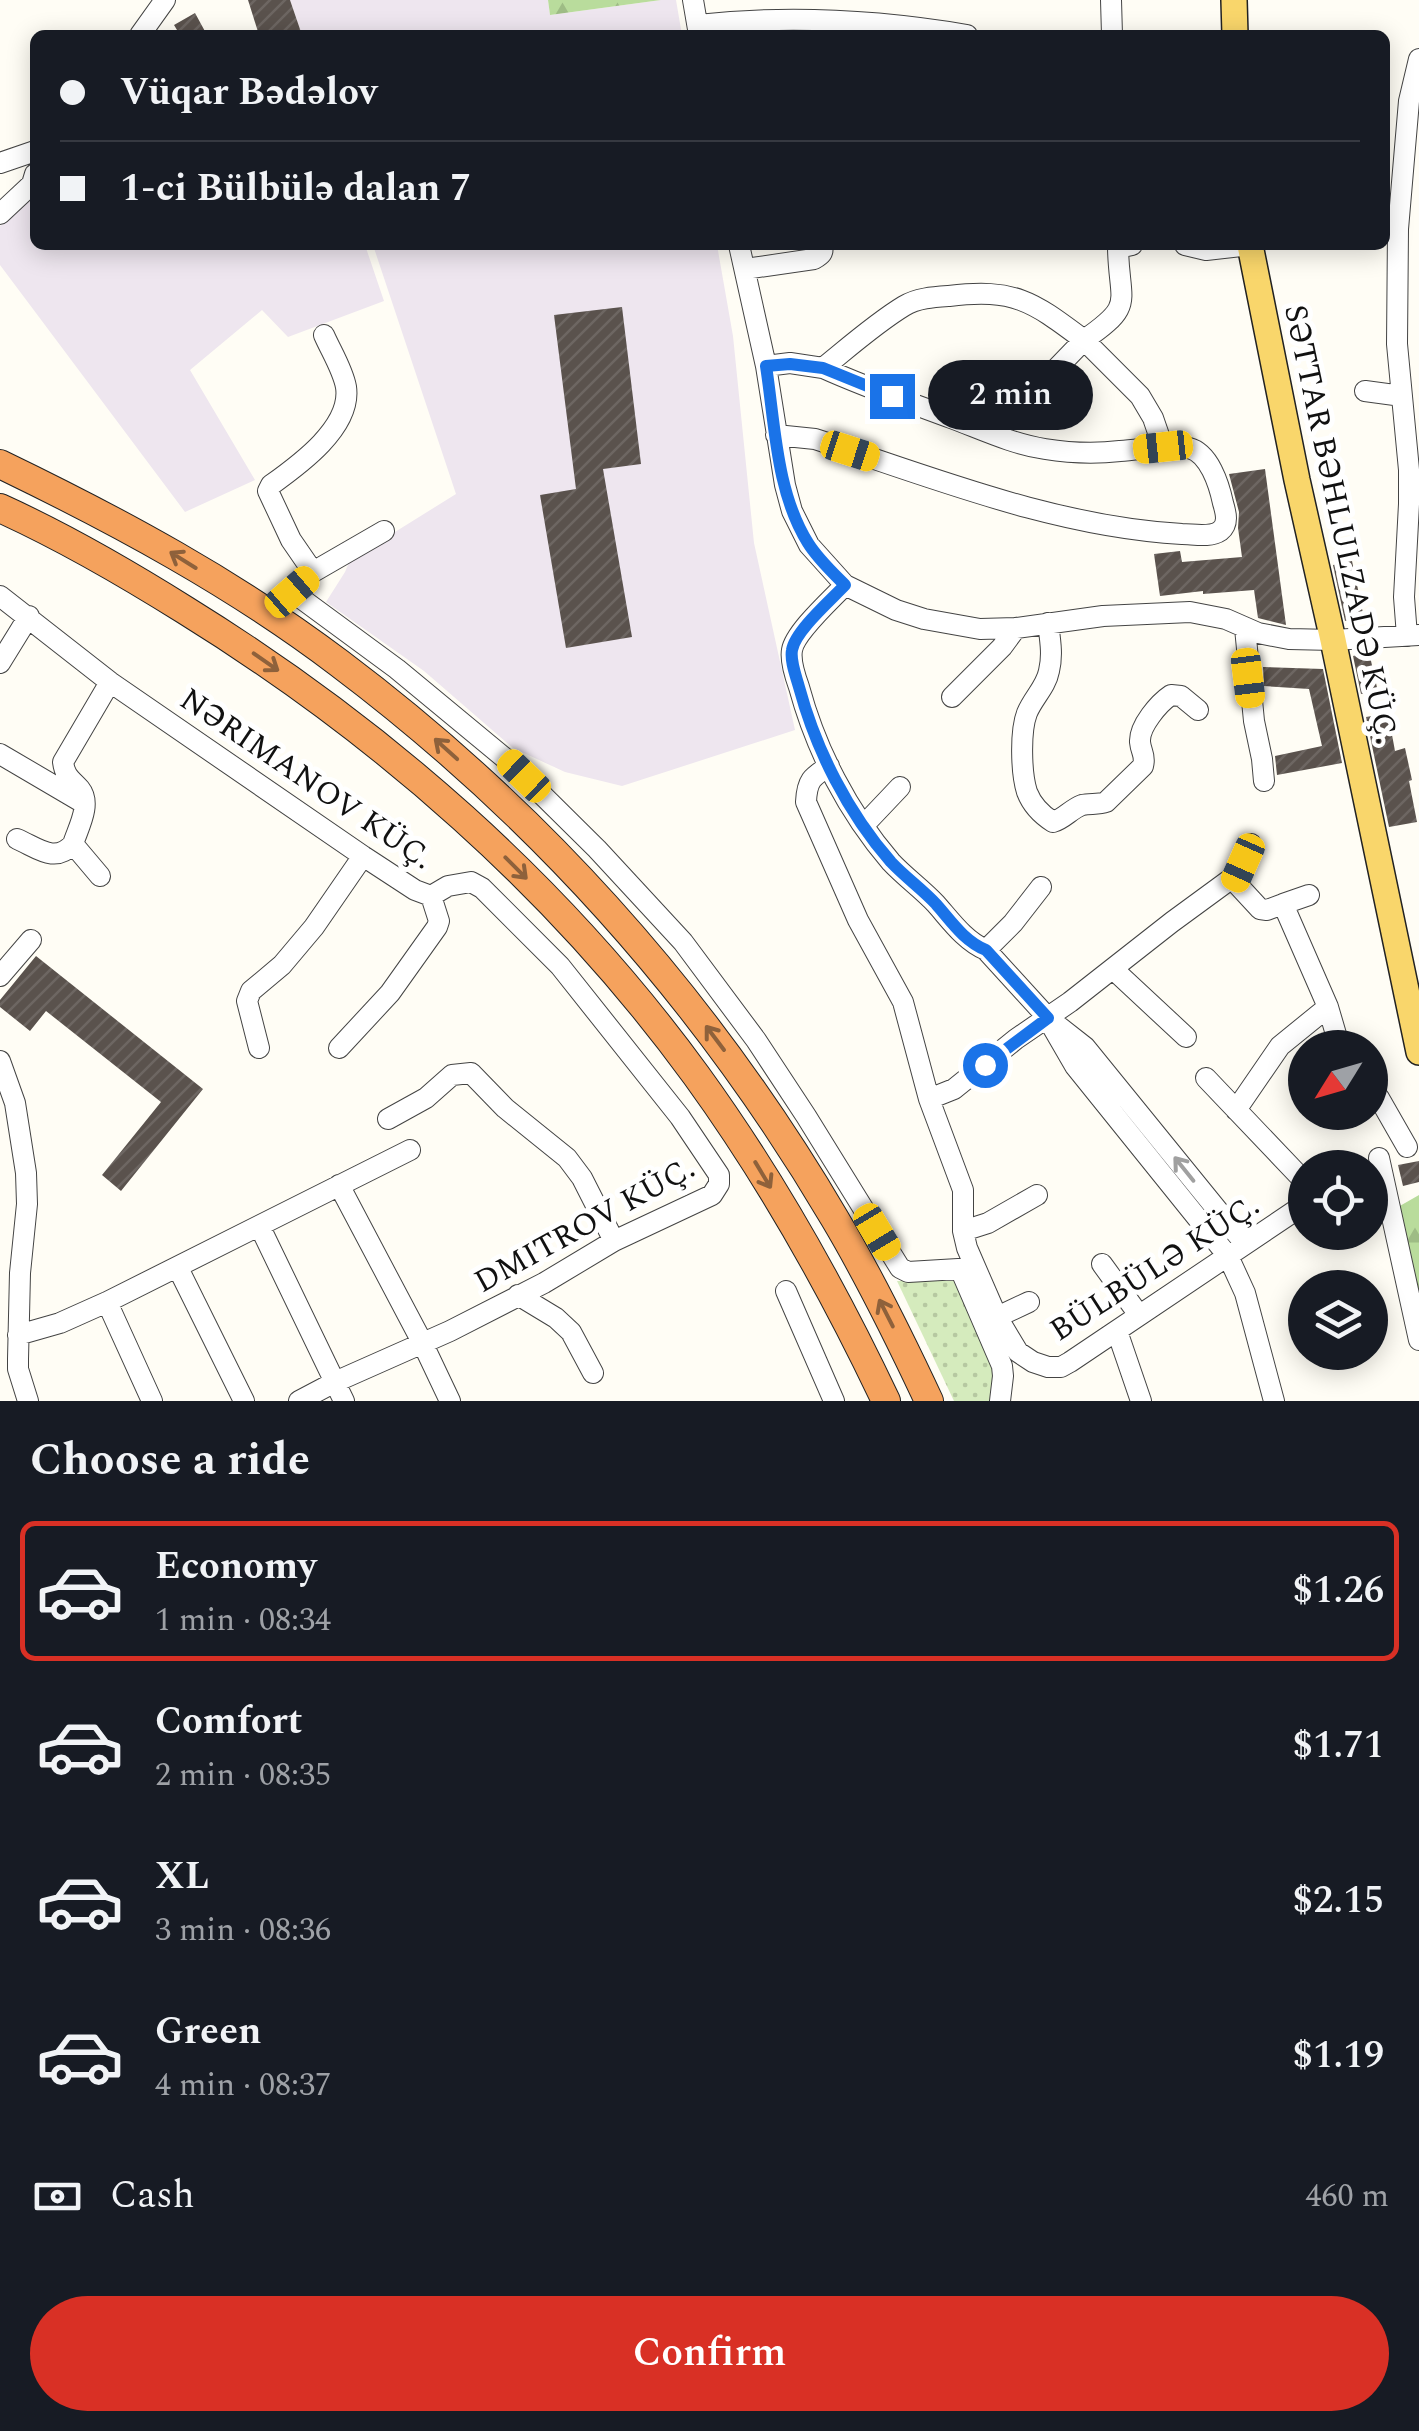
<!DOCTYPE html>
<meta charset="utf-8">
<style>
body{margin:0;font-family:Spectral,serif;background:#20242c;color:#f1f3f6;height:100vh;display:flex;flex-direction:column;font-size:38px;white-space:nowrap}
*{box-sizing:border-box;margin:0}
p{font-size:32px;color:#9ea1a6}
.icon{flex:none;width:55px;height:55px;fill:none;stroke:currentColor;stroke-width:2;stroke-linecap:round;stroke-linejoin:round}
.map{position:relative;height:1401px;overflow:hidden}
.details{display:flex;flex-direction:column;background:#171b24;flex:1}
.details>*{flex:none}
.top-card{position:absolute;left:30px;top:30px;width:1360px;height:220px;border-radius:15px;box-shadow:0 5px 25px #0003;display:grid;align-content:center;height:220px;padding:0 30px;background:#171b24}
.needle{width:65px;rotate:233deg}
.controls{position:absolute;left:1288px;top:1030px;display:grid;gap:20px}
.controls a{display:grid;place-items:center;width:100px;height:100px;border-radius:50%;background:#171b24;box-shadow:0 5px 25px #0003;font-size:50px}
.end{position:absolute;width:45px;height:45px;margin:-22px;border:12px solid #1a73e8;background:#fff;box-shadow:0 0 0 5px #fff}
.from{border-radius:50%}
.bubble{position:absolute;height:70px;border-radius:35px;background:#171b24;box-shadow:0 5px 25px #0003;font-size:32px;font-weight:600;line-height:70px;text-align:center}
.car{position:absolute;width:30px;height:60px;margin:-30px -15px;border-radius:12px;box-shadow:0 0 8px 2px #0007;background:linear-gradient(#f5c518 24%,#345 0 40%,#f5c518 0 76%,#345 0 86%,#f5c518 0)}
.top-card b{display:flex;align-items:center;gap:35px;height:95px;font-size:38px}
.top-card b+b{border-top:2px solid #363941}
.top-card i{width:25px;height:25px;background:#f1f3f6}
ul{padding:0;list-style:none}
li{display:flex;align-items:center;gap:30px;height:140px;margin:0 20px 15px;padding:0 10px;border:5px solid transparent;border-radius:15px}
li div{flex:1}
li b{display:block;font-size:38px}
li em{font-style:normal;font-weight:600}
li.on{border-color:#d93025}
li>.icon{width:90px;height:90px;stroke-width:1.5}
h2{padding:0 30px;font-size:45px;line-height:120px}
.pay{display:flex;align-items:center;gap:25px;height:110px;padding:0 30px;font-size:38px}
.pay p{margin-inline-start:auto}
.action{display:flex;gap:20px;margin-top:auto;padding:20px 30px}
.action a{flex:1;height:115px;border-radius:60px;background:#d93025;color:#fff;font-size:40px;font-weight:600;line-height:115px;text-align:center}
.map>svg:first-child{display:block}
.industrial{fill:#eee6ef}
.forest{fill:url(#forest-firs)}
.park{fill:url(#park-dots)}
.building{fill:url(#building-hatch)}
.lines{fill:none;stroke-linecap:round;stroke-linejoin:round}
.minor-casing{stroke:#444;stroke-width:22}
.major-casing{stroke:#222;stroke-width:28}
.highway-casing{stroke:#222;stroke-width:30}
.minor{stroke:#fff;stroke-width:20}
.major{stroke:#f9d66b;stroke-width:25}
.highway{stroke:#f5a25d;stroke-width:28}
.oneway{stroke:#8e613b}
.oneway2{stroke:#a0a0a0}
.route{stroke:#1a73e8;stroke-width:12}
.labels{text-anchor:middle;stroke-width:10;stroke-linejoin:round;paint-order:stroke}
.street-label{font-size:32px;fill:#111;stroke:#fff}
</style>
<div class="map">
<svg width="1419" height="1401" viewBox="0 0 1419 1401">
<defs>
<pattern id="forest-firs" width="22" height="20" patternUnits="userSpaceOnUse" patternTransform="scale(2.5)"><rect width="22" height="20" fill="#b9dc9c"/><path d="M5 1l3.5 6h-7zM16 11l3.5 6h-7z" fill="#9ebc85"/></pattern>
<pattern id="park-dots" width="8" height="8" patternUnits="userSpaceOnUse" patternTransform="scale(2.5)"><rect width="8" height="8" fill="#d5ebbd"/><path d="M2 2h.1M6 6h.1" fill="none" stroke="#b6c8a1" stroke-width="1.8" stroke-linecap="round"/></pattern>
<pattern id="building-hatch" width="6" height="6" patternUnits="userSpaceOnUse" patternTransform="scale(2.5)"><rect width="6" height="6" fill="#5a524d"/><path d="M-1 1l2-2M0 6l6-6M5 7l2-2" fill="none" stroke="#6d6662"/></pattern>
</defs>
<rect width="100%" height="100%" fill="#fffdf5"/>
<!-- industrial -->
<path class="industrial" d="M290 0H548L550 15 661 0H676L682 35H302Z
M35 195V245H365L384 301 288 337 262 310 190 370 255 480 185 512 0 265V226Z
M373 245H717L733 336 754 543 795 730 622 786 565 772 513 748 424 671 326 602 345 572 350 560 456 494Z"/>
<!-- forest -->
<path class="forest" d="M548 0H661L550 15Z
M1419 1195V1299L1398 1207Z"/>
<!-- park -->
<path class="park" d="M897 1281H954L964 1288 998 1371 994 1401H954Z"/>
<!-- building -->
<path class="building" d="M248 0H290L302 35H259Z
M195 13 207 35H180L174 25Z
M622 307 641 464 603 469 632 637 566 648 540 495 576 489 554 315Z
M1265 469 1286 625 1258 618 1254 590 1203 594V591L1160 596 1154 554 1180 551 1182 562 1242 557 1238 528 1239 512 1229 474Z
M1352 561 1364 618 1345 621 1333 565Z
M1369 652 1378 692 1361 694 1353 656Z
M1263 667 1323 669 1342 763 1277 775 1275 756 1322 746 1309 689 1264 686Z
M1388 713 1395 751 1405 748 1412 780 1409 781 1417 822 1389 827 1366 717Z
M36 956 203 1089 121 1191 102 1175 161 1102 46 1011 30 1031 0 1007V1000Z
M1419 1161V1182L1403 1186 1398 1165Z"/>
<g class="lines">
<defs>
<path id="minor" d="M693 0 699 35
M1111 0 1112 35
M698 25C787 15 878 20 967 35
M140 35 165 0
M0 163 35 151
M0 214 32 184 35 174
M739 245 766 366 785 485 792 511 809 545 845 585 896 610 924 619 980 629 1016 628 1103 616 1190 612 1226 619 1258 633 1289 639 1333 640 1419 635
M1185 245 1206 250 1250 245
M745 269 814 259C821 255 824 253 822 245
M766 366 790 363 823 368C849 347 876 323 904 306 917 298 934 297 949 296 1016 288 1033 302 1084 340 1136 304 1119 304 1118 248L1132 245
M1365 391 1402 396
M1031 395 1084 340 1140 396 1153 418 1163 447
M776 435 815 439C934 478 1056 527 1182 534 1193 534 1210 538 1220 531 1229 524 1226 513 1223 503 1219 484 1209 453 1189 448 1168 442 1141 450 1120 451 1095 454 1070 453 1045 449 1012 444 981 429 951 418 908 402 865 387 823 368
M313 572 384 531
M845 585C831 600 795 632 792 650 790 661 795 676 799 687 816 750 848 812 891 862 905 877 922 889 936 904 951 921 965 941 986 950L1048 1018 1085 1047 1245 1244
M291 591 397 669 507 760 597 849 683 942 756 1040 806 1116 900 1268 908 1272 975 1268
M0 596 110 682 363 856 415 890 431 896 439 921 437 927 390 993 339 1048
M269 613 313 572 291 540 268 491 271 485C299 465 352 427 346 387 343 370 331 351 324 335
M1048 623C1050 639 1053 655 1049 671 1046 687 1033 698 1027 713 1020 731 1021 773 1027 792 1032 805 1042 815 1053 822 1064 819 1071 809 1082 805 1090 803 1098 805 1106 802L1143 766C1146 755 1141 753 1140 742 1139 726 1159 703 1171 695L1181 696 1198 710
M1245 628 1254 721 1262 759 1264 781
M1407 636 1404 597 1409 504V470L1397 344 1398 229 1409 101 1419 59
M0 663 29 616
M952 697 1002 647 1016 628
M0 754 80 801
M829 766C812 777 807 780 806 802L858 920 903 1002 929 1099 963 1190V1231L967 1248 997 1317 1018 1352 1033 1362 1048 1367H1061L1070 1362 1305 1204
M864 825 900 787
M17 839C38 848 55 864 73 844L100 876
M73 844C78 828 92 804 80 789 71 779 65 777 63 762L110 682
M1235 882 1251 844
M1283 904 1309 895
M986 950 1013 923 1041 887
M1113 969 1186 1037
M0 976 31 940
M1053 1028 1075 1066 1228 1256 1245 1293 1274 1401
M259 1048 247 1001 251 991 282 965 314 927 363 856
M0 1061 15 1103 26 1173 27 1204 20 1273 18 1359V1369L28 1401
M1206 1078 1305 1182
M1370 1089 1379 1098 1407 1147
M929 1099 954 1089 1016 1039 1070 1002 1172 922 1228 881 1235 882 1260 909 1267 910 1283 904 1328 1007 1340 1048
M1236 1110 1280 1046 1328 1007
M388 1119 426 1098 452 1075 471 1073 505 1108 567 1158 582 1178 614 1241
M1379 1158 1419 1340
M339 1185 422 1342 450 1401
M260 1227 344 1401
M963 1231 988 1223 1037 1195
M1102 1264 1139 1315
M178 1268 244 1401
M961 1271 1002 1366 1003 1376 1000 1401
M786 1291 834 1401
M518 1295 556 1318 571 1332 593 1373
M107 1302 152 1401
M997 1317 1029 1302
M1117 1331 1141 1401
M18 1335 60 1323 107 1302 410 1150
M299 1401 335 1382 450 1331 544 1283 614 1241 712 1195 719 1184V1175L680 1117 560 966 482 888 471 882 448 886 431 896"/>
<path id="major" d="M1234 0 1235 35
M1250 245 1297 480 1333 640 1419 1052"/>
<path id="highway" d="M0 464C118 521 235 584 339 663 541 815 707 1002 835 1219 870 1278 900 1339 929 1401
M0 508C64 537 126 573 185 610 382 732 559 887 696 1075 770 1177 832 1287 886 1401"/>
</defs>
<!-- minor casing -->
<use href="#minor" class="minor-casing"/>
<!-- major casing -->
<use href="#major" class="major-casing"/>
<!-- highway casing -->
<use href="#highway" class="highway-casing"/>
<!-- minor -->
<use href="#minor" class="minor"/>
<!-- major -->
<use href="#major" class="major"/>
<!-- highway -->
<use href="#highway" class="highway"/>
</g>
<!-- one-way arrows -->
<defs><path id="oneway-shaft" d="M-6 0H5M1.5-3L5.5 0L1.5 3" fill="none" stroke-width="1.6" stroke-linecap="round" stroke-linejoin="round" transform="scale(2.5)"/></defs>
<g class="oneway">
<use href="#oneway-shaft" transform="translate(183 560) rotate(-148)"/>
<use href="#oneway-shaft" transform="translate(266 662) rotate(35)"/>
<use href="#oneway-shaft" transform="translate(446 749) rotate(-138)"/>
<use href="#oneway-shaft" transform="translate(516 868) rotate(45)"/>
<use href="#oneway-shaft" transform="translate(715 1038) rotate(-127)"/>
<use href="#oneway-shaft" transform="translate(763 1175) rotate(59)"/>
<use href="#oneway-shaft" transform="translate(886 1313) rotate(-117)"/>
</g>
<use class="oneway2" href="#oneway-shaft" transform="translate(1184 1169) rotate(-129)"/>
<g class="lines">
<!-- route -->
<path class="route" d="M892 396 823 368 790 364 766 366C775 424 776 492 808 543 818 559 832 572 845 585 831 600 795 631 792 650 790 661 796 676 799 687 816 750 848 813 891 862 905 877 922 889 936 904 951 921 964 941 986 950L1048 1018 985 1065"/>
</g>
<g class="labels">
<!-- street labels -->
<g class="street-label">
<text transform="translate(1342 524) rotate(78)" y="11">SƏTTAR BƏHLULZADƏ KÜÇ.</text>
<text transform="translate(307 778) rotate(34)" y="11">NƏRIMANOV KÜÇ.</text>
<text transform="translate(584 1224) rotate(-29)" y="11">DMITROV KÜÇ.</text>
<text transform="translate(1154 1267) rotate(-33)" y="11">BÜLBÜLƏ KÜÇ.</text>
</g>
</g>
</svg>
<div class="controls">
<a><svg class="needle" viewBox="-14 -14 28 28"><path d="M0-13l5 13h-10z" fill="#e53935"/><path d="M0 13l5-13h-10z" fill="#9ea1a6"/></svg></a>
<a><svg class="icon" aria-label="locate" viewBox="0 0 24 24"><circle cx="12" cy="12" r="6"/><path d="M12 2v4M12 18v4M2 12h4M18 12h4"/></svg></a>
<a><svg class="icon" aria-label="layers" viewBox="0 0 24 24"><path d="M12 4l9 5-9 5-9-5zM3 14l9 5 9-5"/></svg></a>
</div>
<i class="end from" style="left:985px;top:1065px"></i>
<i class="end" style="left:892px;top:396px"></i>
<div class="bubble" style="left:928px;top:360px;width:165px">2 min</div>
<i class="car" style="left:1163px;top:447px;rotate:264deg"></i>
<i class="car" style="left:850px;top:451px;rotate:108deg"></i>
<i class="car" style="left:292px;top:592px;rotate:49deg"></i>
<i class="car" style="left:1248px;top:678px;rotate:173deg"></i>
<i class="car" style="left:524px;top:776px;rotate:314deg"></i>
<i class="car" style="left:1243px;top:863px;rotate:204deg"></i>
<i class="car" style="left:877px;top:1232px;rotate:149deg"></i>
<div class="top-card">
<b><i class="from"></i>Vüqar Bədəlov</b>
<b><i></i>1-ci Bülbülə dalan 7</b>
</div>
</div>
<section class="details">
<h2>Choose a ride</h2>
<ul>
<li class="on"><svg class="icon" aria-label="car" viewBox="0 0 24 24"><path d="M5 17H2v-5l4-1 3-4h7l3 4 3 1v5h-3M9 17h6M6 11h13"/><circle cx="7" cy="17" r="2"/><circle cx="17" cy="17" r="2"/></svg><div><b>Economy</b><p>1 min · 08:34</p></div><em>$1.26</em></li>
<li><svg class="icon" aria-label="car" viewBox="0 0 24 24"><path d="M5 17H2v-5l4-1 3-4h7l3 4 3 1v5h-3M9 17h6M6 11h13"/><circle cx="7" cy="17" r="2"/><circle cx="17" cy="17" r="2"/></svg><div><b>Comfort</b><p>2 min · 08:35</p></div><em>$1.71</em></li>
<li><svg class="icon" aria-label="car" viewBox="0 0 24 24"><path d="M5 17H2v-5l4-1 3-4h7l3 4 3 1v5h-3M9 17h6M6 11h13"/><circle cx="7" cy="17" r="2"/><circle cx="17" cy="17" r="2"/></svg><div><b>XL</b><p>3 min · 08:36</p></div><em>$2.15</em></li>
<li><svg class="icon" aria-label="car" viewBox="0 0 24 24"><path d="M5 17H2v-5l4-1 3-4h7l3 4 3 1v5h-3M9 17h6M6 11h13"/><circle cx="7" cy="17" r="2"/><circle cx="17" cy="17" r="2"/></svg><div><b>Green</b><p>4 min · 08:37</p></div><em>$1.19</em></li>
</ul>
<div class="pay"><svg class="icon" aria-label="cash" viewBox="0 0 24 24"><path d="M3 7h18v10H3z"/><circle cx="12" cy="12" r="2"/></svg>Cash<p>460 m</p></div>
<div class="action"><a>Confirm</a></div>
</section>
